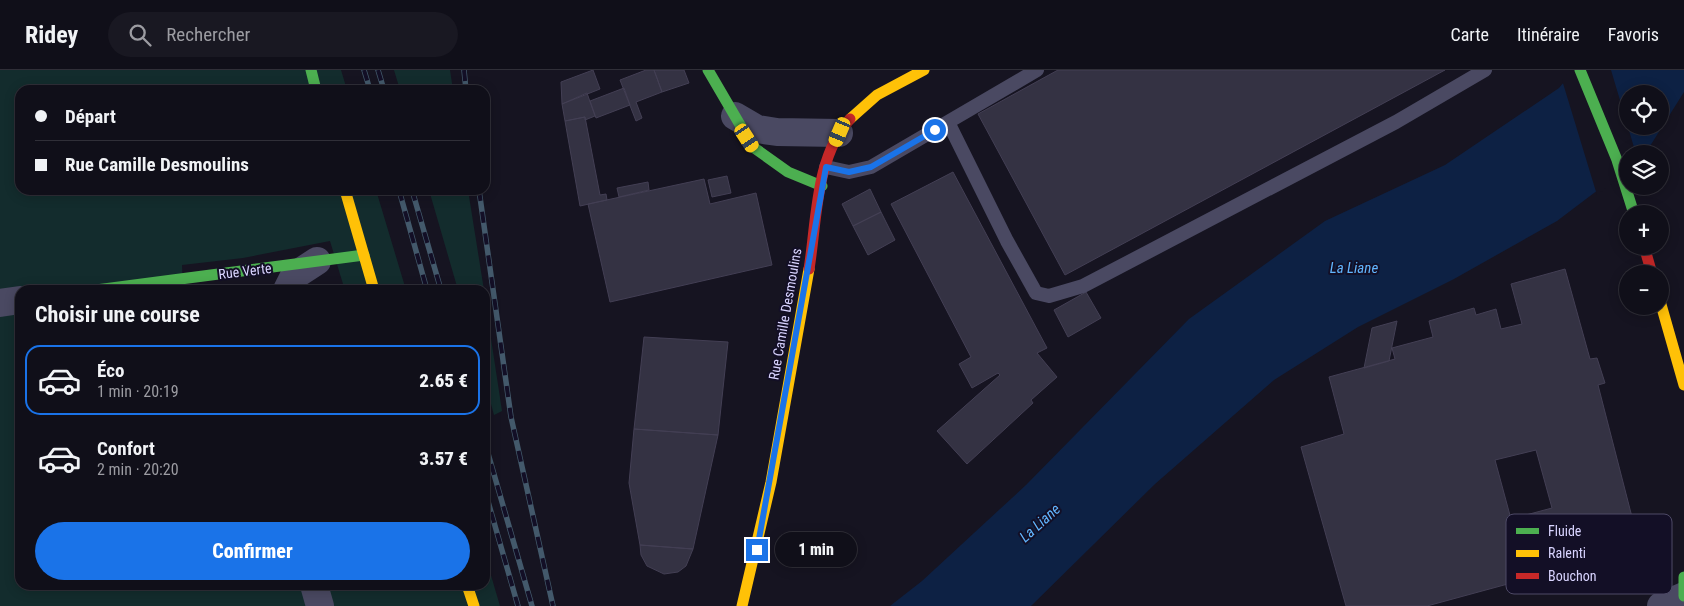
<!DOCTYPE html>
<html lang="fr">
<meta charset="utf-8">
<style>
body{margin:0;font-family:"Roboto Condensed",sans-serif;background:#191822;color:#f1f3f6;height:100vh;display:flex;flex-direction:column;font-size:19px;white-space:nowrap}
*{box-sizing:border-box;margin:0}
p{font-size:16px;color:#9c9ca2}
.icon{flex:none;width:28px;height:28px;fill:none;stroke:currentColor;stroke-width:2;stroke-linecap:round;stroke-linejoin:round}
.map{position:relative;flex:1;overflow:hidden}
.panel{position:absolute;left:15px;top:215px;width:475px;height:305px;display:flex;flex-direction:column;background:#100f19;border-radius:15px;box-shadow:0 2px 12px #0003,0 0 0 1px #302f38}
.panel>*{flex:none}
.banner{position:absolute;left:15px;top:15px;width:475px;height:110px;border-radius:15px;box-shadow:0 2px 12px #0003,0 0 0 1px #302f38;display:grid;align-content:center;height:110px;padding:0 20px;background:#100f19}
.tools{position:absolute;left:1619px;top:15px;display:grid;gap:10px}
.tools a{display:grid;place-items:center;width:50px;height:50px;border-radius:50%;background:#100f19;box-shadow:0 2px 12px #0003,0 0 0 1px #302f38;font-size:25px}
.end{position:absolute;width:22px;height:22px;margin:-11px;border:6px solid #1a73e8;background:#fff;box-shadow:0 0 0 2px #fff}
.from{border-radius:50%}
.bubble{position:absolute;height:35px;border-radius:18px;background:#100f19;box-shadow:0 2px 12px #0003,0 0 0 1px #302f38;font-size:16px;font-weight:800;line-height:35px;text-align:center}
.car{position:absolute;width:15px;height:30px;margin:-15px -8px;border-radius:6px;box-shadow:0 0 4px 1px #0007;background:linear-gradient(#f5c518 24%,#345 0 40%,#f5c518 0 76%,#345 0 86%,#f5c518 0)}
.banner b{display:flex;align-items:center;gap:18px;height:48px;font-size:19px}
.banner b+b{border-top:1px solid #302f38}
.banner i{width:12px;height:12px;background:#f1f3f6}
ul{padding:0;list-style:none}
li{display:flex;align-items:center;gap:15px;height:70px;margin:0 10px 8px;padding:0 10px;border:2px solid transparent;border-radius:15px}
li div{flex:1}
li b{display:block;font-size:19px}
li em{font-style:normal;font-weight:800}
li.selected{border-color:#1a73e8}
li>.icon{width:45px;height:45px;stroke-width:1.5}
h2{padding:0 20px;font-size:22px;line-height:60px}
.button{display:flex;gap:10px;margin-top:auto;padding:10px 20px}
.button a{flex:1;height:58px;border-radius:30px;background:#1a73e8;color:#fff;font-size:20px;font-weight:800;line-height:58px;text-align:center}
header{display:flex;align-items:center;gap:30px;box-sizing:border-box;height:70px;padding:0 25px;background:#100f19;border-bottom:1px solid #302f38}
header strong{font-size:24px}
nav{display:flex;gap:28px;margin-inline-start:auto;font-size:18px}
.search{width:350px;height:45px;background:#191822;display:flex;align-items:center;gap:12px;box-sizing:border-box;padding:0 18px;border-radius:28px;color:#9c9ca2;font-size:19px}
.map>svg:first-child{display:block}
.green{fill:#132c2d}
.water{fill:#0d2144;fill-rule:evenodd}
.pier{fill:#161421}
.building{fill:#343243;stroke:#433f54;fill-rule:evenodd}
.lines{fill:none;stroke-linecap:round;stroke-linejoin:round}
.lane{stroke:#4a4962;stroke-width:14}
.street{stroke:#4a4962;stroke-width:28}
.fast{stroke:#4caf50;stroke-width:11}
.slow{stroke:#ffc107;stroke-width:11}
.jam{stroke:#c62828;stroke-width:11}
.rail-casing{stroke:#43596b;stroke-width:5.5}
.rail{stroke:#130f26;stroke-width:4;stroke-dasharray:11;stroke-linecap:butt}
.route{stroke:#1a73e8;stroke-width:6}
.labels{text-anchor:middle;stroke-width:4;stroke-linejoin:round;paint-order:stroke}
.street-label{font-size:14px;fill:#d9d4ff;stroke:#130f26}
.water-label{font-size:15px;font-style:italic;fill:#62b6ff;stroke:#130f26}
.key{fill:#130f26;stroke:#4e4a67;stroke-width:1}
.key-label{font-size:14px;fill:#d9d4ff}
</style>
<header>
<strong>Ridey</strong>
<div class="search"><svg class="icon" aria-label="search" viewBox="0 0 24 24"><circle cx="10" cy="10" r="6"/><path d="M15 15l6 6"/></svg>Rechercher</div>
<nav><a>Carte</a><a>Itinéraire</a><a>Favoris</a></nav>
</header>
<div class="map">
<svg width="1684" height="536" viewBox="0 0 1684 536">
<rect width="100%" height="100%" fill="#161421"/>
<!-- green -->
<path class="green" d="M0 0H341L347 20H20V120H376L406 220H321L343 214 330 171 243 188 182 195 183 220H20V515H485V485L500 536H0Z
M394 0H450L453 20H400Z
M429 120H468L484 220H458Z
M485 229 502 341 494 345 485 312Z"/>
<!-- water -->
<path class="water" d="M1574 0H1684V22L1645 84H1628L1627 98 1557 151 1454 209 1358 257 1274 310 1155 414 1031 536H890L922 511 1026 415 1189 249 1325 151 1445 95 1559 18ZM1628 24H1660V56H1628Z"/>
<!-- pier -->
<path class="pier" d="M1570 0H1611L1636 84H1628V101L1597 125 1562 10Z"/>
<!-- building -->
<path class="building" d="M593 0 600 19 562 34 561 12Z
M646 0H654L662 22 636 32 642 48 636 51 620 10Z
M654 0H684L689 13 662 22Z
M1058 0H1445L1065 205 978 44Z
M624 18 630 35 596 48 590 31Z
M587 23 595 46 585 50V47L565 51 562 34Z
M585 47 600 125 606 124 607 130 580 136 565 51Z
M953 102 1047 278 1037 283 1057 307 1031 330 1033 333 967 394 937 361 1000 305 998 303 972 318 959 294 971 287 891 134Z
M727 106 731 123 712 127 708 110Z
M704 109 710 134 756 123 772 195 610 232 588 134Z
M648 112 649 120 619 127 617 118Z
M870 119 881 142 853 156 842 134Z
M881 142 895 170 868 185 853 156Z
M1565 199 1590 289 1597 288 1605 313 1598 315 1640 478 1427 536H1346L1301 377 1344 364 1329 307 1395 289 1392 278 1433 267 1429 251 1474 238 1476 245 1496 239 1501 259 1522 254 1511 214ZM1536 380 1552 438 1511 449 1495 390Z
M1086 222 1101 248 1068 267 1054 240Z
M1397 251 1389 291 1364 298 1372 258Z
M644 267 728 272 718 365 634 359Z
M634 359 718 365 693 479 640 475 629 413Z
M640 475 693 479 686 496 678 502 664 504 647 496 641 485Z"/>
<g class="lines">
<!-- lane -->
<path class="lane" d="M948 52 1007 171 1036 223 1049 226 1083 216 1396 52 1485 0
M826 97 849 102 871 97 1037 0"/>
<!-- street -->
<path class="street" d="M735 46 757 59 777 62 839 63
M287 220 294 206 317 191
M0 233 20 230
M314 515 320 536
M1661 536 1684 526"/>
<!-- fast -->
<path class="fast" d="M311 0 316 20
M708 0 753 77 788 102 822 116
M1580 0 1617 90 1634 144
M96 220 364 185
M1684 507V526"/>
<!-- slow -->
<path class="slow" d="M850 49 877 25 924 0
M345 120 374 220
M1660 231 1684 315
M467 515 474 536
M742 536 771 412 809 199"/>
<!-- jam -->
<path class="jam" d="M1644 176 1652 204
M809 199C817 151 815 87 850 49"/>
<defs>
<path id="rail" d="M364 0 370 20
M378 0 384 20
M464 0 466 20
M399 120 427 220
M412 120 441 220
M479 120 511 347 553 536
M485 373 532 536
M485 421 518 536"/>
</defs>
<!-- rail casing -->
<use href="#rail" class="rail-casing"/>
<!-- rail -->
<use href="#rail" class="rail"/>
</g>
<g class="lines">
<!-- route -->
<path class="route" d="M757 480 826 97 849 102 871 97 935 60"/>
</g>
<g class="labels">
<!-- street labels -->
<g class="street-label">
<text transform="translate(245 201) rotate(-7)" y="5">Rue Verte</text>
<text transform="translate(785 244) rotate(-80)" y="5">Rue Camille Desmoulins</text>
</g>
<!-- water labels -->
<g class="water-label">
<text x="1354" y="203">La Liane</text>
<text transform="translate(1040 453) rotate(-42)" y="5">La Liane</text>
</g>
</g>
<!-- legend -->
<rect x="1506" y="444" width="166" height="80" rx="8" class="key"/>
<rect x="1516" y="458" width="23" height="6" fill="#4caf50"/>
<rect x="1516" y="480" width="23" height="7" fill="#ffc107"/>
<rect x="1516" y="503" width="23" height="6" fill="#c62828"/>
<g class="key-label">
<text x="1548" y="466">Fluide</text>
<text x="1548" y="488">Ralenti</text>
<text x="1548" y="511">Bouchon</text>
</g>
</svg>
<div class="tools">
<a><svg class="icon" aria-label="locate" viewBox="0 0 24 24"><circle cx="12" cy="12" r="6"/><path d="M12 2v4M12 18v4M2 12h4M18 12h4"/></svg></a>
<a><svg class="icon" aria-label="layers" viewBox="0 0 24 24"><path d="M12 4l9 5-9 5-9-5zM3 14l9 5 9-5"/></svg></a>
<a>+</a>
<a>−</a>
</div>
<i class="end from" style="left:935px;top:60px"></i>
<i class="end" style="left:757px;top:480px"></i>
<div class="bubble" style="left:775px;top:462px;width:82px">1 min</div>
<i class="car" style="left:840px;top:62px;rotate:203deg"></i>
<i class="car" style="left:747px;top:68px;rotate:147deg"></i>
<div class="banner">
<b><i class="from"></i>Départ</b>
<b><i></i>Rue Camille Desmoulins</b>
</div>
<section class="panel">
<h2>Choisir une course</h2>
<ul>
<li class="selected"><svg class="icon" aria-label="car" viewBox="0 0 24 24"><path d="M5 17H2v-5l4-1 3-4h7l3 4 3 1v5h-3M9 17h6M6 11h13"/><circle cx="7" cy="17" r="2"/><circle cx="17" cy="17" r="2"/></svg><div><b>Éco</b><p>1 min · 20:19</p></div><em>2.65 €</em></li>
<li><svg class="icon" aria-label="car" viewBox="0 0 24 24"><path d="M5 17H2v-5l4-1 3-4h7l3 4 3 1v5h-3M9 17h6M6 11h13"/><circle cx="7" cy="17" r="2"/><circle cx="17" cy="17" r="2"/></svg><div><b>Confort</b><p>2 min · 20:20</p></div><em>3.57 €</em></li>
</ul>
<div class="button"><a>Confirmer</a></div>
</section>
</div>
